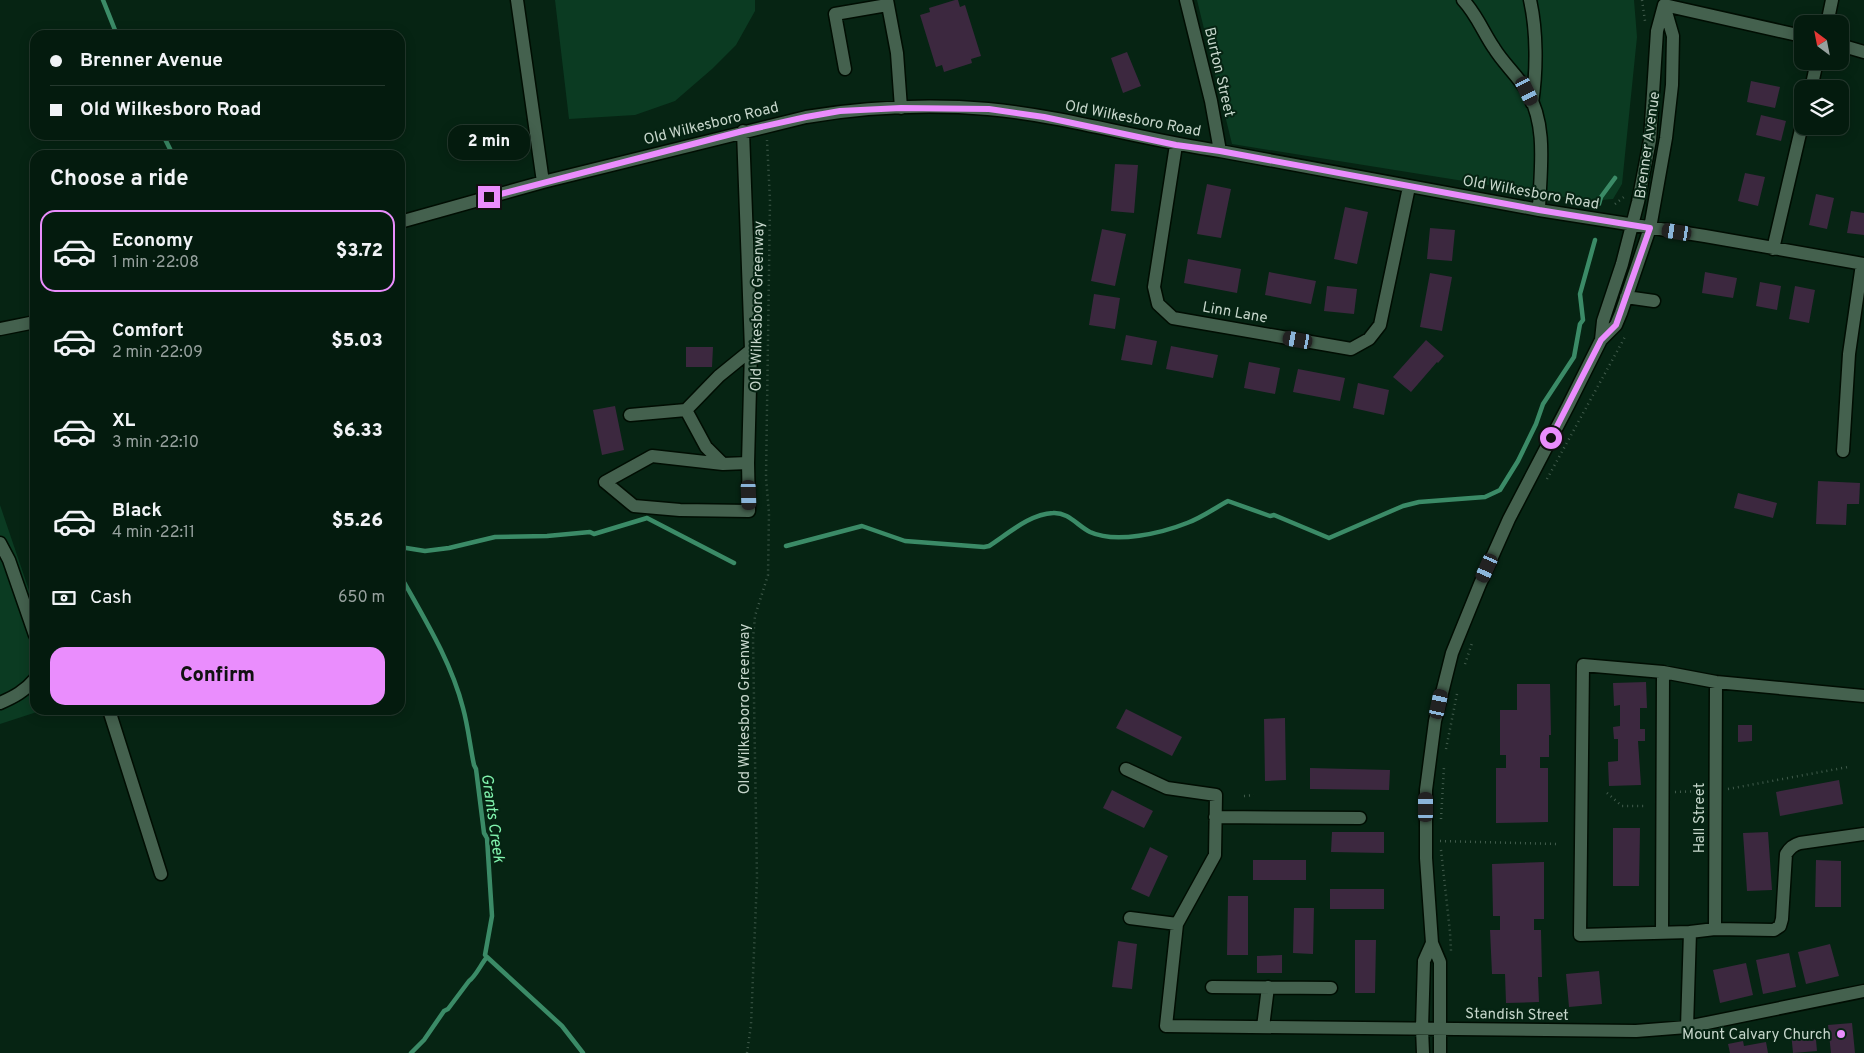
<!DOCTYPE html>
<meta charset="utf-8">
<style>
body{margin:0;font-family:Overpass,sans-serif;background:#12281c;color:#f1f3f6;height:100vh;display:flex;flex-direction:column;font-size:19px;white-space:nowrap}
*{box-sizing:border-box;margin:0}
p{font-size:16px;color:#97a19e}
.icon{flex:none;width:28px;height:28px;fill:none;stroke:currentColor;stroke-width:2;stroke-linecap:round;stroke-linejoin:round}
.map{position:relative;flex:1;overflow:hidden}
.panel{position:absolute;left:30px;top:150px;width:375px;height:565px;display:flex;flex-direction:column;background:#041b0e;border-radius:15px;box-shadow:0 2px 12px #0003,0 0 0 1px #25392e}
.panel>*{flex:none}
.top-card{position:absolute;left:30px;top:30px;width:375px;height:110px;border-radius:15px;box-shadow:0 2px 12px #0003,0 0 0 1px #25392e;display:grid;align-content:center;height:110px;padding:0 20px;background:#041b0e}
.needle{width:32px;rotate:328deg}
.buttons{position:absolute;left:1794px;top:15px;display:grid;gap:10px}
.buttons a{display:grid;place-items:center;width:55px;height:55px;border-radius:10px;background:#041b0e;box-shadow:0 2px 12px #0003,0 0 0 1px #25392e;font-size:25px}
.end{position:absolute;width:22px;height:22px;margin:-11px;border:6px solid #ea8dfd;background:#111;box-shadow:0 0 0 2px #111}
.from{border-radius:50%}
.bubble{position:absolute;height:35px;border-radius:15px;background:#041b0e;box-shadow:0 2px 12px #0003,0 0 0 1px #25392e;font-size:16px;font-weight:800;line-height:35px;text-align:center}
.car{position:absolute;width:15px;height:30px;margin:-15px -8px;border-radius:6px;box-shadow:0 0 4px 1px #0007;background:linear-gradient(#222 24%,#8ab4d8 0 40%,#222 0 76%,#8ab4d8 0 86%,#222 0)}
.top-card b{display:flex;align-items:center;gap:18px;height:48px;font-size:19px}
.top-card b+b{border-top:1px solid #25392e}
.top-card i{width:12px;height:12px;background:#f1f3f6}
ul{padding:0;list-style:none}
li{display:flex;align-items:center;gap:15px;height:82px;margin:0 10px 8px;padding:0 10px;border:2px solid transparent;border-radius:15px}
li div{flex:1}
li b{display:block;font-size:19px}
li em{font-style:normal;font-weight:800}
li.on{border-color:#ea8dfd}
li>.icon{width:45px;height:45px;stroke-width:1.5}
h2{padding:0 20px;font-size:22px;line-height:60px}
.pay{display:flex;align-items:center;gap:12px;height:55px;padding:0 20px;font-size:19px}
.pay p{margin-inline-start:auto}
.primary-button{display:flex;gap:10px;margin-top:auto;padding:10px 20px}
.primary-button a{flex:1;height:58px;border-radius:15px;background:#ea8dfd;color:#111;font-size:20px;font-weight:800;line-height:58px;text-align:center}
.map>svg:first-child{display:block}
.green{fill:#0b3b22}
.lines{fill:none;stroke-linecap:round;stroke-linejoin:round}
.stream{stroke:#3b8b67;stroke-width:4.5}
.building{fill:#3c283f}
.minor-casing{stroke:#000d02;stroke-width:15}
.path{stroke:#415b4c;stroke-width:2.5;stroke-dasharray:1 4;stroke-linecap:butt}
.minor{stroke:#44614e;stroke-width:12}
.route{stroke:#ea8dfd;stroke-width:6}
.poi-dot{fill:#ea8dfd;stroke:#062413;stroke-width:2}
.labels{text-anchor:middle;stroke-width:4;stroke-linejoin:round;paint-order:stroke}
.street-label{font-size:15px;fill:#c6d6cb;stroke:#062413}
.poi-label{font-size:15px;fill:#c6d6cb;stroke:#062413;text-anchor:end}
.water-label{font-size:16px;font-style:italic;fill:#81f4ae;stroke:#062413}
</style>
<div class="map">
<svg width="1864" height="1053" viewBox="0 0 1864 1053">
<rect width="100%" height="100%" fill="#062413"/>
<!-- green -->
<path class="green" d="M555 0H755V11L736 45 712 69 675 101 635 115 569 119Z
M1197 0H1634L1637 37 1622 184 1613 199 1589 201 1232 144Z
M0 505 35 608V710H43L0 724Z"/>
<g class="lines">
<!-- stream -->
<path class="stream" d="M103 0 117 35
M163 135 173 155
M1599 204 1601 197 1615 178
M786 546 862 526 905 541 984 547 989 546C1009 533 1030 514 1053 513 1068 512 1078 526 1090 532 1116 544 1162 533 1187 523 1201 518 1215 508 1228 501L1270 516 1274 515 1329 538 1403 506 1419 502 1485 497 1500 490 1518 461 1536 424 1543 404 1574 357 1580 324 1583 320 1580 294 1595 240
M400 547 425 551 449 548 495 537 547 536 590 532 594 534 647 518 734 563
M400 575C424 618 451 661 463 708 468 726 470 746 474 765L476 769 484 833 487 838 492 916 485 955 487 957C481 964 476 976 469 981L448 1009 444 1011 424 1040 411 1053
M487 957 562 1026 583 1053"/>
</g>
<!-- building -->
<path class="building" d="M955 0H958L960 7 965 5 981 56 971 59 972 63 944 72 942 65 936 67 920 15 930 12 929 8Z
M1127 52 1141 86 1123 93 1111 58Z
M1751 81 1780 87 1775 108 1747 102Z
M1761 115 1786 121 1781 141 1756 135Z
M1115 164 1138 165 1134 213 1111 211Z
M1745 173 1765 177 1758 206 1738 201Z
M1207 184 1231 189 1221 238 1197 234Z
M1816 194 1834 198 1827 229 1809 225Z
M1345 207 1368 212 1357 264 1334 259Z
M1851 211 1864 213V235L1847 233Z
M1430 228 1455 230 1452 261 1427 259Z
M1102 229 1126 234 1115 286 1091 281Z
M1188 259 1241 269 1237 293 1184 283Z
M1269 272 1316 281 1311 304 1265 295Z
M1705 272 1737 278 1733 298 1702 293Z
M1430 273 1452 277 1442 331 1420 327Z
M1760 282 1781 286 1777 310 1756 306Z
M1327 286 1357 289 1354 314 1324 311Z
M1795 286 1815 290 1809 323 1789 319Z
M1094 294 1120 298 1115 329 1089 325Z
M1126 335 1157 341 1152 365 1121 360Z
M1426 340 1444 356 1438 363 1437 362 1411 392 1393 377Z
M1171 346 1218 355 1213 378 1166 369Z
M686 347H713L712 367H686Z
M1249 362 1280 368 1275 394 1244 388Z
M1298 369 1345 378 1340 401 1293 392Z
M1358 383 1389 390 1384 415 1353 408Z
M615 406 624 450 602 455 593 410Z
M1818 481 1860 483 1859 504H1847L1846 525 1816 524Z
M1738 493 1777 503 1773 518 1734 508Z
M1646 682 1647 708H1640V729H1645V741H1638L1641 785 1609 786 1608 762 1618 761V739H1614L1613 727 1620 726V705L1614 706 1613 683Z
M1517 684H1550L1551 735H1549V757H1540V768H1548V822L1496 823V768H1506V755H1500V710H1517Z
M1126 709 1182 737 1172 756 1116 728Z
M1285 718 1286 780 1265 781 1264 719Z
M1738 725H1752V741L1738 742Z
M1310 768 1390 770 1389 790 1310 789Z
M1839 780 1843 804 1780 816 1776 792Z
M1112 790 1153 811 1144 828 1103 808Z
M1613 828H1640L1639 886H1613Z
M1332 832H1384V853L1331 852Z
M1768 832 1772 890 1747 891 1743 833Z
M1150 847 1168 856 1149 897 1131 889Z
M1253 860H1306V880H1253Z
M1816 860 1841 861V907H1815Z
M1544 862V919H1534V930H1541L1542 977H1538L1539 1002 1506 1003 1505 974H1492L1490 930H1500V916H1493L1492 864Z
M1330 889H1384V909H1330Z
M1228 896H1248V955H1227Z
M1294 908H1314L1313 954 1293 953Z
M1355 940H1376L1375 993H1355Z
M1118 941 1137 944 1132 989 1112 987Z
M1830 944 1839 976 1806 984 1798 952Z
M1789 953 1796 987 1763 994 1756 960Z
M1282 955V973H1257V956Z
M1746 963 1753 995 1720 1003 1713 970Z
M1599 971 1602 1004 1569 1007 1566 974Z
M1852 1023 1855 1053H1831L1828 1025Z
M1815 1029 1817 1051 1793 1053 1791 1032Z
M1743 1041 1744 1046 1766 1042 1768 1053H1730L1728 1044Z"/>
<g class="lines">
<defs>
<path id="minor" d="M517 0 543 182
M887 0 897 53 901 108
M1186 0 1211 101 1220 151
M1463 0C1477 15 1483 32 1494 48 1503 63 1517 75 1527 91 1548 126 1540 171 1539 210
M1530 0C1537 31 1537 71 1532 103
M1664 5 1802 36
M1827 24 1832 0
M1840 45 1864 52
M845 69 835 14 887 5
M1811 89 1817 61
M1176 145 1154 287 1158 304 1173 318 1351 349 1369 339 1380 325 1409 187
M400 222 543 182 806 117C866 107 928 104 988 109 1065 116 1143 140 1220 151L1539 210 1705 236 1864 264
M1773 249 1802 125
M1626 297 1654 301
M0 329 35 322
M1601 340 1616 325 1621 313 1650 228 1666 138 1672 85 1673 36 1664 5
M686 410 706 447 723 464
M630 415 686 410 719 376 751 350 743 131
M1843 451 1849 354 1862 264
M748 463 723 464 652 456 605 482 634 506 680 510 749 511 748 463 751 350
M0 543 9 560 35 635
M0 703C14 697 25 691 35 679
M109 710 161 874
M1126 769 1167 788 1216 795 1215 855 1177 924 1166 1026 1636 1031 1687 1027 1864 991
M1215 817 1360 818
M1130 918 1177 924
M1715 929 1774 930 1780 926 1782 919 1786 854C1790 848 1793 845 1800 843L1864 834
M1690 932 1580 935 1583 665 1663 672 1716 682 1864 696
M1662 933 1663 672
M1212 987 1331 988
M1263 1027 1268 987
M1687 1027 1690 932 1715 929 1716 682
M1423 1053 1422 1028 1424 961 1432 943
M1440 1053V962L1432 943 1426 858V790L1435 721 1452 653 1480 584 1509 519 1568 406 1601 340 1603 321 1622 264 1638 202 1650 140 1657 31 1664 5"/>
</defs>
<!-- minor casing -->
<use href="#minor" class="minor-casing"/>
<!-- path -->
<path class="path" d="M1642 0 1645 21
M1615 204 1624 197
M1547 479 1626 335
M1465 664 1472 643
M1446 749 1457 694
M1728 789 1848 767
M1675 792 1702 791
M1607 793 1622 806H1647
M1244 796 1254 795
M1441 819 1444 767
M1440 841 1557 844
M1441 850 1450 932 1451 951
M747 1053 751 1025 757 878 753 639 755 616 768 575 769 513 766 478 770 201 767 140"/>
<!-- minor -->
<use href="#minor" class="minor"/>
</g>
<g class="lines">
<!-- route -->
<path class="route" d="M489 197 743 131 806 117 840 111 901 108 989 109 1044 117 1176 145 1220 151 1539 210 1650 228 1616 325 1601 340 1551 438"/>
</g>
<!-- markers -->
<circle class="poi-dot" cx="1841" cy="1034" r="5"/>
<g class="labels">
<!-- street labels -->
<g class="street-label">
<text transform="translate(1220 72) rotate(77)" y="5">Burton Street</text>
<text transform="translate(1133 118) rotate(11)" y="5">Old Wilkesboro Road</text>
<text transform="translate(711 123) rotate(-14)" y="5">Old Wilkesboro Road</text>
<text transform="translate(1647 145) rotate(-82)" y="5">Brenner Avenue</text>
<text transform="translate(1531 192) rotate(10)" y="5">Old Wilkesboro Road</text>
<text transform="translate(757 306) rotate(-89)" y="5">Old Wilkesboro Greenway</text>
<text transform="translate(1235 312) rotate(10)" y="5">Linn Lane</text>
<text transform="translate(744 709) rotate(-90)" y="5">Old Wilkesboro Greenway</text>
<text transform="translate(1699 818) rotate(-90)" y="5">Hall Street</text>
<text transform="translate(1517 1014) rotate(1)" y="5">Standish Street</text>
</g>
<!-- poi labels -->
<g class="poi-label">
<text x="1831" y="1039">Mount Calvary Church</text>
</g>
<!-- water labels -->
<g class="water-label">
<text transform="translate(494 818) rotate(82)" y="6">Grants Creek</text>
</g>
</g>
</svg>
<div class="buttons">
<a><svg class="needle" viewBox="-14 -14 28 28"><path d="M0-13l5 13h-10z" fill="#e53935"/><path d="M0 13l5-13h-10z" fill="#97a19e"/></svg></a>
<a><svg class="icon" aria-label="layers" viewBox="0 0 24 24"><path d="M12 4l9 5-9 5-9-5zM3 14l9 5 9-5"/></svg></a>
</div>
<i class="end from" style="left:1551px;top:438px"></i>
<i class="end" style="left:489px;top:197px"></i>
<div class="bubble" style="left:448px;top:125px;width:82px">2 min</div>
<i class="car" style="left:1527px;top:91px;rotate:154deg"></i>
<i class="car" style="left:1677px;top:232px;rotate:279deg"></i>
<i class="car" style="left:1298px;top:340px;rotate:280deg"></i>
<i class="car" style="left:749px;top:495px;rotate:178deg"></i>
<i class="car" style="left:1487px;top:568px;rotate:204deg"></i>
<i class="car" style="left:1439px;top:704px;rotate:12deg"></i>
<i class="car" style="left:1426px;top:807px;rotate:0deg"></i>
<div class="top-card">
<b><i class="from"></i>Brenner Avenue</b>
<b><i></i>Old Wilkesboro Road</b>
</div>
<section class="panel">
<h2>Choose a ride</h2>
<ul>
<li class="on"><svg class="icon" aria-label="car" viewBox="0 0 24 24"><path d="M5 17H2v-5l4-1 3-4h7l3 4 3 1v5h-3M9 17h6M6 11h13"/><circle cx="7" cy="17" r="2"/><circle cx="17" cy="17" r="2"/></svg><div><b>Economy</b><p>1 min · 22:08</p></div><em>$3.72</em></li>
<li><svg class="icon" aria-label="car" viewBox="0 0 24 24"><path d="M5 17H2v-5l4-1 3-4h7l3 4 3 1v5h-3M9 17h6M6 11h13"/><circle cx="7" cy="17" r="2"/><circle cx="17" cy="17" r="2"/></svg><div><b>Comfort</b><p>2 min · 22:09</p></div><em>$5.03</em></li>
<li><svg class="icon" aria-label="car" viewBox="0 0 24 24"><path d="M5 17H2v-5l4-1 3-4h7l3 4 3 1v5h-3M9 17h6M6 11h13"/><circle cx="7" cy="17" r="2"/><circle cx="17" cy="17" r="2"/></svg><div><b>XL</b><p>3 min · 22:10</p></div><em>$6.33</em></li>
<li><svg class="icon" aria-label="car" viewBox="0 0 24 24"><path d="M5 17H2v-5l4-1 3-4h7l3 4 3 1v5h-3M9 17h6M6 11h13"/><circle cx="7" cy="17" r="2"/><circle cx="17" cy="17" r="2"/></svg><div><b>Black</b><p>4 min · 22:11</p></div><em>$5.26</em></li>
</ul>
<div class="pay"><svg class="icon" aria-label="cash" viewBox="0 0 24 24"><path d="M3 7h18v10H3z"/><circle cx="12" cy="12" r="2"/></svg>Cash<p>650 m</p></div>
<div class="primary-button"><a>Confirm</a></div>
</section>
</div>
